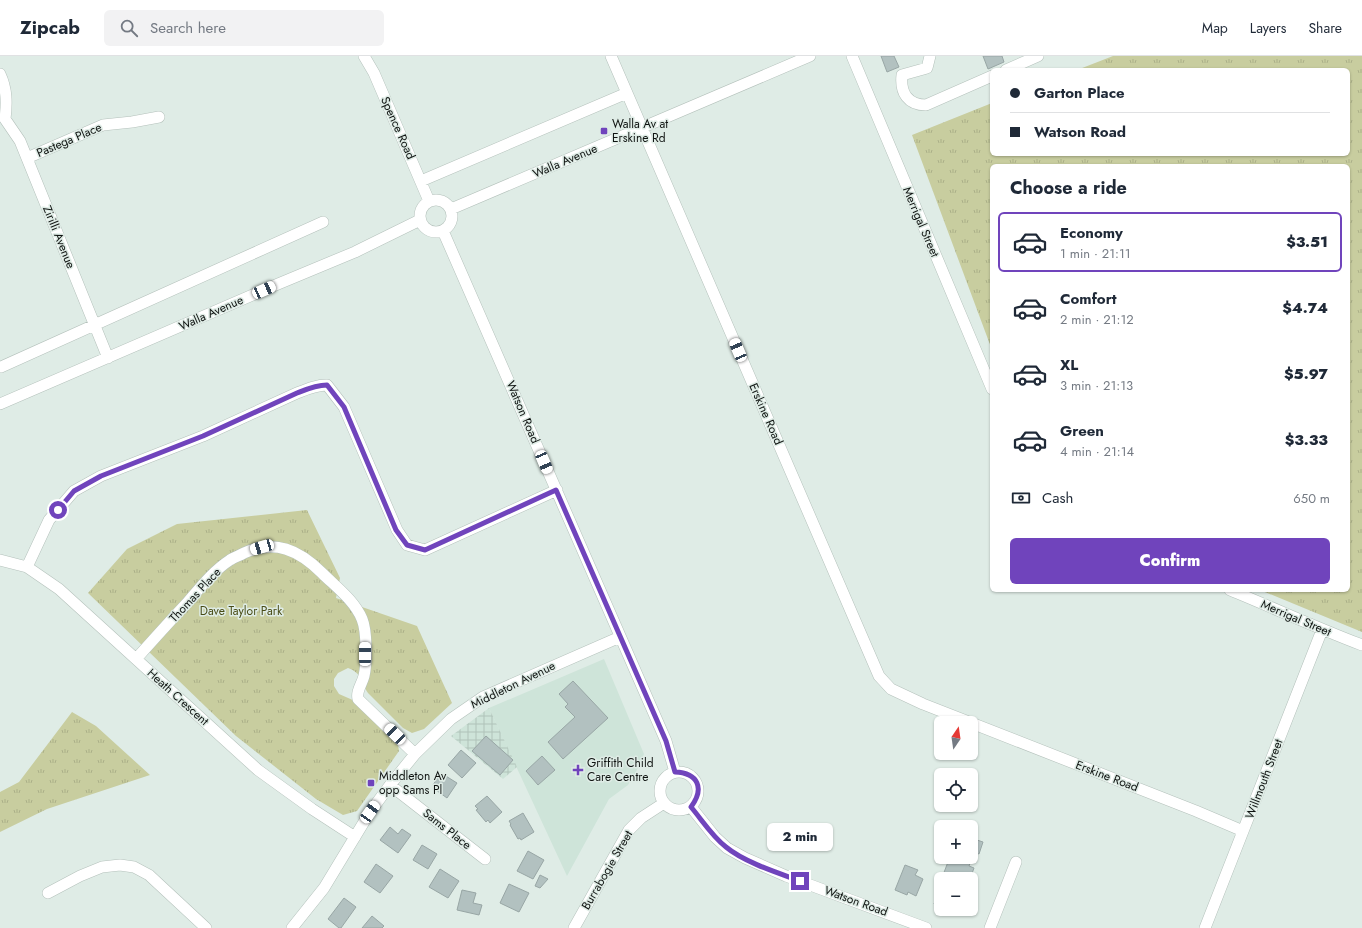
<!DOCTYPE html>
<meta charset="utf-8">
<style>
body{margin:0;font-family:Jost,sans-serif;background:#f2f2f3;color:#1f2937;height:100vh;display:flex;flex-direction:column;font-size:15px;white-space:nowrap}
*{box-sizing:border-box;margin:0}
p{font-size:13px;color:#747a83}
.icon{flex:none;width:22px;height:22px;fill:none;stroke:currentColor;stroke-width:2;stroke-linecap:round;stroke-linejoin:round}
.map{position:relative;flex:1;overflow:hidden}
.details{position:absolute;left:990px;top:108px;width:360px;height:428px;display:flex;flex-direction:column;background:#fff;border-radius:6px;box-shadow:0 1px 3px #0004}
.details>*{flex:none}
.banner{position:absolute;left:990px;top:12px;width:360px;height:88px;border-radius:6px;box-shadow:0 1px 3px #0004;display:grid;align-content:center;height:88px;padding:0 20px;background:#fff}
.needle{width:26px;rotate:13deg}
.fabs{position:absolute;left:934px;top:660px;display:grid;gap:8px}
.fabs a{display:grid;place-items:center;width:44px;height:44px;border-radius:6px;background:#fff;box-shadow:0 1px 3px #0004;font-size:20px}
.end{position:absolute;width:18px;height:18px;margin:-9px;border:5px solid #7044bc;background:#fff;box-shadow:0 0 0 2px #fff}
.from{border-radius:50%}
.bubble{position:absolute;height:28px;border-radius:6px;background:#fff;box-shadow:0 1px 3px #0004;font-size:13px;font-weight:800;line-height:28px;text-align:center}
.car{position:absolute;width:12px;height:24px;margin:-12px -6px;border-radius:5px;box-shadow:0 0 3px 1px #0007;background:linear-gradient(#fff 24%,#345 0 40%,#fff 0 76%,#345 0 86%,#fff 0)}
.banner b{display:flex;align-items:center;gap:14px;height:38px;font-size:15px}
.banner b+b{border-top:1px solid #e0e1e3}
.banner i{width:10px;height:10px;background:#1f2937}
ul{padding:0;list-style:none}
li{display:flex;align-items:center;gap:12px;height:60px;margin:0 8px 6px;padding:0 12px;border:2px solid transparent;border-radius:6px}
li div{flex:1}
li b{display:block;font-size:15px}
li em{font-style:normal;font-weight:800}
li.active{border-color:#7044bc}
li>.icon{width:36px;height:36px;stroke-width:1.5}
h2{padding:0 20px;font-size:18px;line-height:48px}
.pay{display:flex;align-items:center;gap:10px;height:44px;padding:0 20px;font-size:15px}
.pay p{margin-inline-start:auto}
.button{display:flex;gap:8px;margin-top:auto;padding:8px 20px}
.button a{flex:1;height:46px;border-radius:6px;background:#7044bc;color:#fff;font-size:16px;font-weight:800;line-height:46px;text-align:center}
header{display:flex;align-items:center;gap:24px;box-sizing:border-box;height:56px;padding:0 20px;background:#fff;border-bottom:1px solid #e0e1e3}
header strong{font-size:19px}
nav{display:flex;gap:22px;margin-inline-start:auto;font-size:14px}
.search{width:280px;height:36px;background:#f2f2f3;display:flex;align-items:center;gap:10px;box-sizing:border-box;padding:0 14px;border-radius:6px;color:#747a83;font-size:15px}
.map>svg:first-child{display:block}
.built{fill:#cee4d9}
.industrial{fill:url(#industrial-grid)}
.park{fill:url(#park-tufts)}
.building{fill:#b2c1c0;stroke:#98a6a5}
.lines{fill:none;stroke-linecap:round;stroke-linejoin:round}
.minor-casing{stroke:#b4c1bb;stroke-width:12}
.minor{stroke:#fff;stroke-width:11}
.route{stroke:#7044bc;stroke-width:5}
.poi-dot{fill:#7044bc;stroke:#dfece6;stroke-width:1.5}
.labels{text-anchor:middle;stroke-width:3;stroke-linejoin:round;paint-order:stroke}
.poi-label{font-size:12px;fill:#0f1311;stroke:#dfece6;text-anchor:start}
.street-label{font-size:12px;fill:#0f1311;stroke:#dfece6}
.park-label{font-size:12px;fill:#494c16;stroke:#dfece6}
</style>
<header>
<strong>Zipcab</strong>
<div class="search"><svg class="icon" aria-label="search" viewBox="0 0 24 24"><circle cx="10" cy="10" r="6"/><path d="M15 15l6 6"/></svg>Search here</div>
<nav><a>Map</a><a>Layers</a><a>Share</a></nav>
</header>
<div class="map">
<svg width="1362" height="872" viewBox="0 0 1362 872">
<defs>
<pattern id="industrial-grid" width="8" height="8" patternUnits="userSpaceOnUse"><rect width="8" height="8" fill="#cee4d9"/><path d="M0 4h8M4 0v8" fill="none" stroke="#b0c3b9"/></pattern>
<pattern id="park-tufts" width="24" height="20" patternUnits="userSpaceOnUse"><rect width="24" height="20" fill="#c8cd9f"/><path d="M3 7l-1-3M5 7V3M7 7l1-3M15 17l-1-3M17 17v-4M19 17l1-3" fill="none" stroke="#abaf88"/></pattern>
</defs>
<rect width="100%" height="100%" fill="#dfece6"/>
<!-- built -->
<path class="built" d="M604 603 644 698 636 716 628 729 609 743 567 820 489 652Z"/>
<!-- industrial -->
<path class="industrial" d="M489 652 517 711 503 723 451 680Z"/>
<!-- park -->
<path class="park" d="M1113 0H1362V576L1260 534H1348V110H992V294L912 79 992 47V98H1348V14H1077Z
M307 454 340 522 336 542 417 570 452 647 424 673 412 677 403 672 368 637C361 626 362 617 348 612L338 617 334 623V630L339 638 355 645 397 683 399 695 357 755 343 759 316 743 236 680 88 537 127 493 177 468Z
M72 656 96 670 150 719 47 753 0 776V736L19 726Z"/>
<!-- building -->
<path class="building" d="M881 0H894L899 11 887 16Z
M983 0H1002L1004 6 988 13Z
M573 625 608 662 563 703 548 686 575 661 565 651 568 648 559 638Z
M486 680 513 704 500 719 472 695Z
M461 694 476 707 462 722 448 709Z
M542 700 555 714 538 729 526 715Z
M441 717 457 727 447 742 436 734 438 732 433 729Z
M487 740 502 756 490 767 488 764 486 766 476 754 478 753 475 750Z
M523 757 534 776 521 784 520 782 518 783 510 769 511 768 509 765Z
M390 771 398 778 402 773 411 779 398 797 380 784Z
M971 782 983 786 979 798 974 796 969 810 974 812 970 823H954L943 819 948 806 950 807 952 801H971Z
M422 789 437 798 428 813 413 804Z
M528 795 544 804 533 823 517 815Z
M376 808 393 820 380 837 364 826Z
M905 809 918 814 915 819 923 823 916 840 908 836 907 839 895 834Z
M440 813 459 825 448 842 429 831Z
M540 819 548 823 540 832 535 830Z
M509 828 529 837 519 856 500 847Z
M941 830V850L934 848Z
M462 834 476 837 473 847 482 849 479 859 457 854Z
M344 842 356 851 341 872H339L328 863Z
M372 860 384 870 382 872H362Z"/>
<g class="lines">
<defs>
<path id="minor" d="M364 0 374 17 429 145
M611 0 879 620 891 633 923 648 1196 755 1243 775
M852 0 992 333
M930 0 927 12 902 19C900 37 908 49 926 49L992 20
M1006 14 1038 0
M0 18C7 33 7 47 5 63L20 85 108 302
M27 102 103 69 132 66 159 61
M421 125 627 37
M420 160a16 16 0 1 1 32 0a16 16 0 1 1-32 0Z
M451 153 810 0
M443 175 666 685 675 716
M1 311 323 166
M0 348 278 228 355 196 420 164
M0 504 27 511 59 533 258 714 312 753 355 781
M27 511 49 464 74 435 101 420 203 380 297 337C307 333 316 329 327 329L344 351 397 474 407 489 425 494 557 434
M1230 534C1274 552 1317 572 1362 589
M136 603C153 584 170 565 187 547 200 532 213 515 230 504 234 501 239 500 244 497 275 483 299 494 322 517 336 531 354 544 362 563 367 575 367 607 364 620 362 628 356 635 358 643L415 698
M660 735a19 19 0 1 1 38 0a19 19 0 1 1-38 0Z
M390 729 485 803
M691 751 715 781 727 792 745 802 786 820 926 872
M48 837 80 820 102 811 120 809 134 811 149 819 206 872
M292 872 324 832 370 756 390 729 415 698 451 663 483 641 620 581
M574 872 629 774 641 762 664 747
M990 872 1016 806
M1205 872 1322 574"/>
</defs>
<!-- minor casing -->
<use href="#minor" class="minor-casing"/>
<!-- minor -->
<use href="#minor" class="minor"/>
</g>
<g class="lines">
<!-- route -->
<path class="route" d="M58 454 74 435 101 420 203 380 297 337C307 333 316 329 327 329L344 351 396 474 407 489 425 494 556 434 666 685 675 716C698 717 705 732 691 751 702 764 712 780 726 791 744 806 778 817 800 825"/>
</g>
<!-- markers -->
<g class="poi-dot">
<rect x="600" y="71" width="8" height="8" rx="2"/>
<path d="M576 708h4v4h4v4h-4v4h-4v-4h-4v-4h4z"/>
<rect x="367" y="723" width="8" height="8" rx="2"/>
</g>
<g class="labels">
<!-- poi labels -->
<g class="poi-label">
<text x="612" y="72">Walla Av at<tspan x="612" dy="14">Erskine Rd</tspan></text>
<text x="587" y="711">Griffith Child<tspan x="587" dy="14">Care Centre</tspan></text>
<text x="379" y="724">Middleton Av<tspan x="379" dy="14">opp Sams Pl</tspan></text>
</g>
<!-- street labels -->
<g class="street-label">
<text transform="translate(398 72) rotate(66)" y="4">Spence Road</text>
<text transform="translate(69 84) rotate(-23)" y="4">Pastega Place</text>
<text transform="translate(565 105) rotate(-23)" y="4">Walla Avenue</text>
<text transform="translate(921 166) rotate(67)" y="4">Merrigal Street</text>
<text transform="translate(59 181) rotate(68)" y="4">Zirilli Avenue</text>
<text transform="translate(211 257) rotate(-24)" y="4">Walla Avenue</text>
<text transform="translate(523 356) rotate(67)" y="4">Watson Road</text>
<text transform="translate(766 358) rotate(66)" y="4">Erskine Road</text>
<text transform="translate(195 539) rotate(-47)" y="4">Thomas Place</text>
<text transform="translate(1296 562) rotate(23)" y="4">Merrigal Street</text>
<text transform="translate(513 629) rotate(-26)" y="4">Middleton Avenue</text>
<text transform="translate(178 641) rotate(42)" y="4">Heath Crescent</text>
<text transform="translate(1107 720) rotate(21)" y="4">Erskine Road</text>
<text transform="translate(1264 723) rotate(-69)" y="4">Willmouth Street</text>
<text transform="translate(447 773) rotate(38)" y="4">Sams Place</text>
<text transform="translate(607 814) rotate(-60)" y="4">Burrabogie Street</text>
<text transform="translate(856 845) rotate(20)" y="4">Watson Road</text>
</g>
<!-- park labels -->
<g class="park-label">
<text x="241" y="559">Dave Taylor Park</text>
</g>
</g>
</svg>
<div class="fabs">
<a><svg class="needle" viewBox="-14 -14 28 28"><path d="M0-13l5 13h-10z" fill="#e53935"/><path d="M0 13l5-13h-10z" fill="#747a83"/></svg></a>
<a><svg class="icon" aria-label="locate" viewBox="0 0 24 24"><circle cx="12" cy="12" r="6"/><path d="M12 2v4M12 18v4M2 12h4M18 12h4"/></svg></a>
<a>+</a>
<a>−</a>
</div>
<i class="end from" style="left:58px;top:454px"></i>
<i class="end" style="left:800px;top:825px"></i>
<div class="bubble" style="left:767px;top:767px;width:66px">2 min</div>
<i class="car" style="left:264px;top:234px;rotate:66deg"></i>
<i class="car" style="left:738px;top:294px;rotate:337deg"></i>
<i class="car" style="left:544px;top:406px;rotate:157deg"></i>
<i class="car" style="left:262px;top:491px;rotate:254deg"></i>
<i class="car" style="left:365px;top:598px;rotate:0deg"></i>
<i class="car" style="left:395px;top:678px;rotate:314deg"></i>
<i class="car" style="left:370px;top:756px;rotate:35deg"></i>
<div class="banner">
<b><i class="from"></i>Garton Place</b>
<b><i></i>Watson Road</b>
</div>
<section class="details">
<h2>Choose a ride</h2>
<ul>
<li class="active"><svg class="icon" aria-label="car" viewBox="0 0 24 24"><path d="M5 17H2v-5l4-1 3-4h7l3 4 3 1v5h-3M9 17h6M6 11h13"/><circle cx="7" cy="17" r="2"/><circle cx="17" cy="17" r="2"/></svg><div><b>Economy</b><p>1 min · 21:11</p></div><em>$3.51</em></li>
<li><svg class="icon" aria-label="car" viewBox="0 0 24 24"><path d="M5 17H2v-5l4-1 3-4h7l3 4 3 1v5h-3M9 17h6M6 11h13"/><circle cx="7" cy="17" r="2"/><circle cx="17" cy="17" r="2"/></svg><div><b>Comfort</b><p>2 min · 21:12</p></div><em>$4.74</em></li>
<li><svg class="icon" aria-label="car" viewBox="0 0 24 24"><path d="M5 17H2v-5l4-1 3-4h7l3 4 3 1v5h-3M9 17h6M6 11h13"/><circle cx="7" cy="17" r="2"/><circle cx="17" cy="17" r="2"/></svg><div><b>XL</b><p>3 min · 21:13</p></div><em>$5.97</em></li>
<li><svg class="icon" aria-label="car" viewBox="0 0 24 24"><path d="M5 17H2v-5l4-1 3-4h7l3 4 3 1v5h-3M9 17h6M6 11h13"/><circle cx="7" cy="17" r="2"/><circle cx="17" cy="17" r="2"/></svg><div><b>Green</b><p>4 min · 21:14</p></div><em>$3.33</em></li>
</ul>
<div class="pay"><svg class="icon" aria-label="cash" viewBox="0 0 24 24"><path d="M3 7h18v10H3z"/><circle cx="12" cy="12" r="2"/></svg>Cash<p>650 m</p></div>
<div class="button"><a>Confirm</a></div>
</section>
</div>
